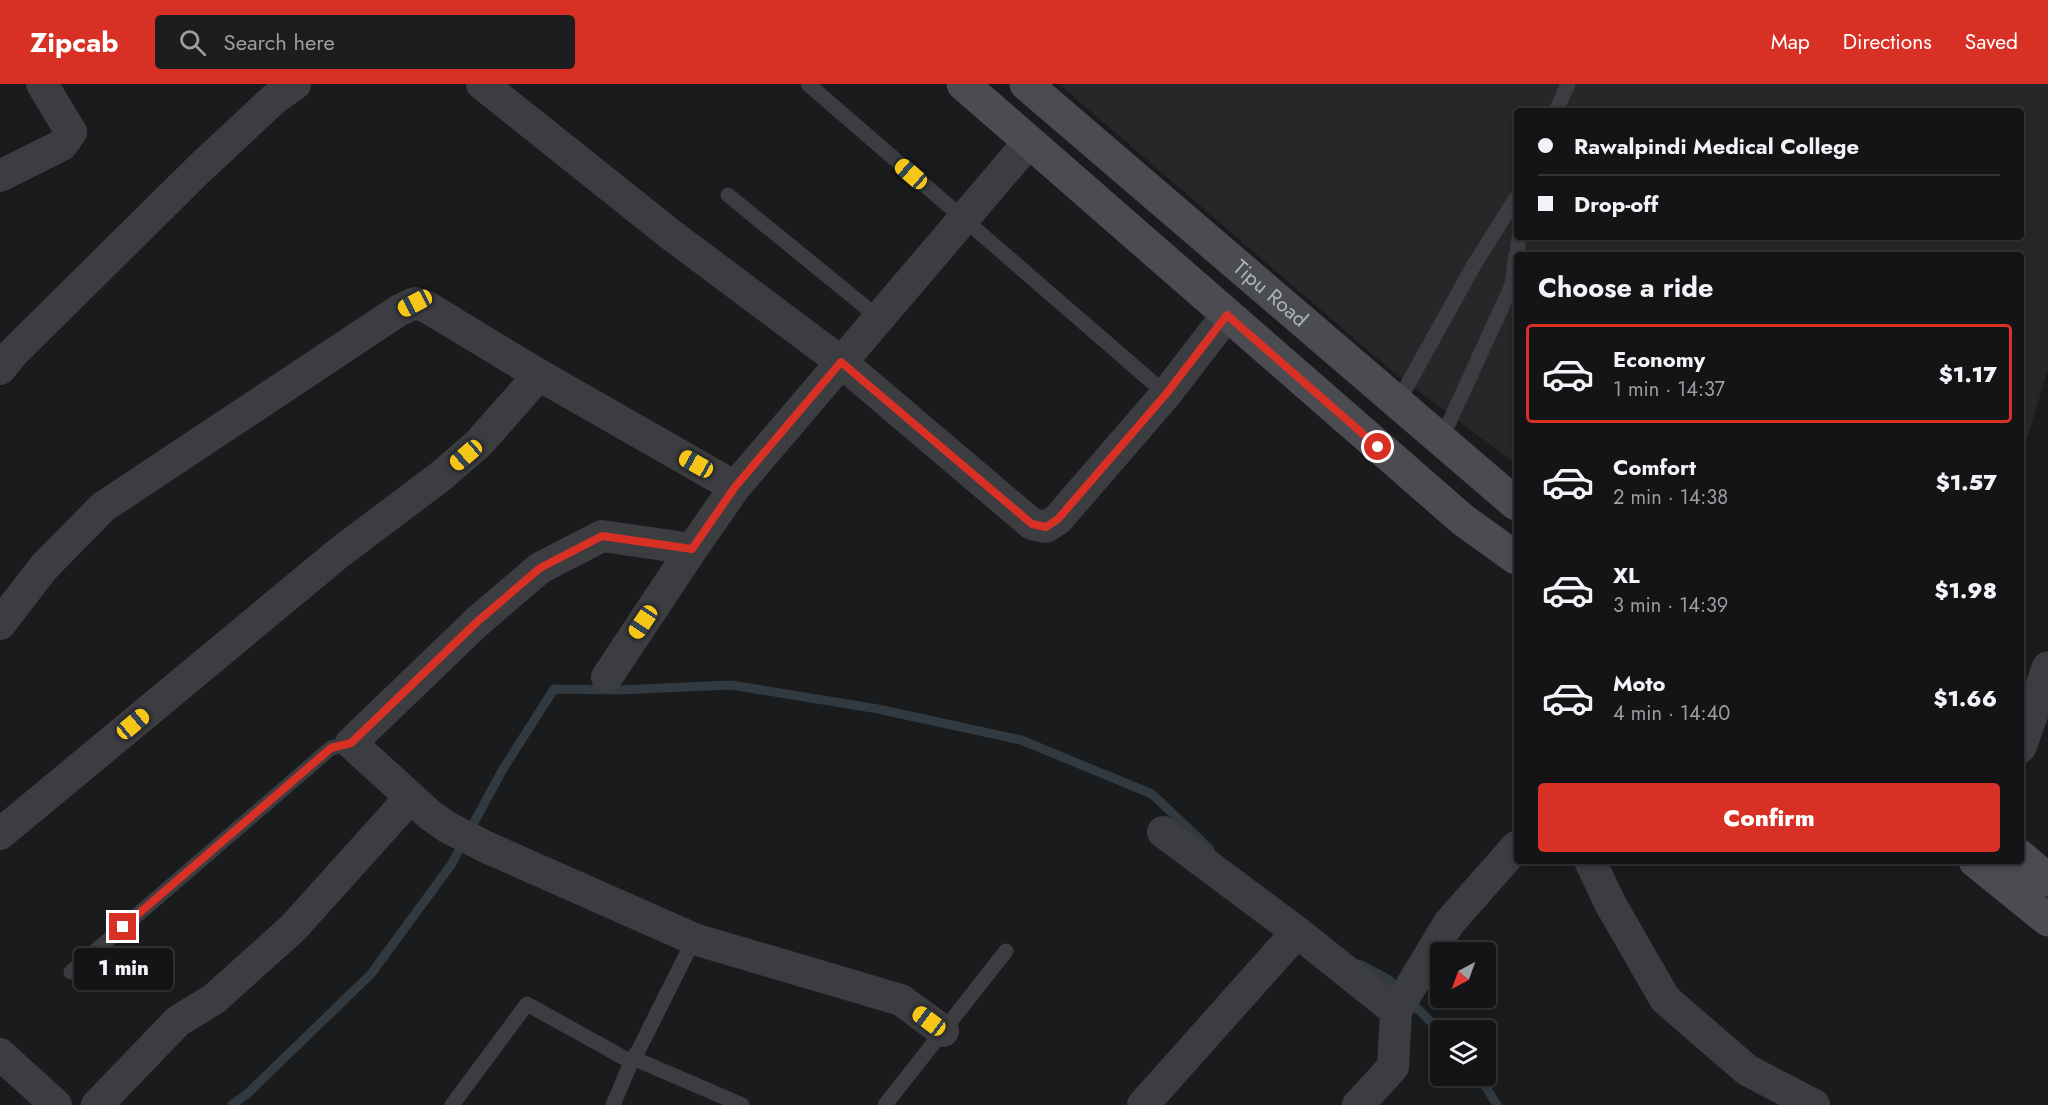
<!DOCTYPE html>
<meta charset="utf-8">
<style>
body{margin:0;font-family:Jost,sans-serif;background:#1d1d1f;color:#f1f3f6;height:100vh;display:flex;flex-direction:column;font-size:22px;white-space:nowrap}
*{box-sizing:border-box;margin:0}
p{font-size:20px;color:#9d9ea1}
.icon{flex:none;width:33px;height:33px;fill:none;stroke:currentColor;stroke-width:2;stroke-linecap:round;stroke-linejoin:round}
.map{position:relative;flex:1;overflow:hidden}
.details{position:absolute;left:1514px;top:168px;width:510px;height:612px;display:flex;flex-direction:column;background:#141416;border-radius:6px;box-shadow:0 3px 9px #0003,0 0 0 2px #333335}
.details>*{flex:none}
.banner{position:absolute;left:1514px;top:24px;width:510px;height:132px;border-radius:6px;box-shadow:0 3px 9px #0003,0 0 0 2px #333335;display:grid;align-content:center;height:132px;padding:0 24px;background:#141416}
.needle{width:39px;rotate:221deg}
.fabs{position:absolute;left:1430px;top:858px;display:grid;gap:12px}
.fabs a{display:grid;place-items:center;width:66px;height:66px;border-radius:6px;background:#141416;box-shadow:0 3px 9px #0003,0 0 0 2px #333335;font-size:30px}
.end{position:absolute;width:27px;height:27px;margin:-14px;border:8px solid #d93025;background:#fff;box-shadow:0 0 0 3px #fff}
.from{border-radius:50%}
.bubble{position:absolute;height:42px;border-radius:6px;background:#141416;box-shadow:0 3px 9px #0003,0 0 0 2px #333335;font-size:20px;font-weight:800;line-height:42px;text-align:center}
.car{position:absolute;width:18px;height:36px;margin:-18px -9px;border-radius:8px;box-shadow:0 0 4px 2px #0007;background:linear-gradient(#f5c518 24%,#345 0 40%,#f5c518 0 76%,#345 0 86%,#f5c518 0)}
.banner b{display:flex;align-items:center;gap:21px;height:57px;font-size:22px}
.banner b+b{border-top:2px solid #333335}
.banner i{width:15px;height:15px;background:#f1f3f6}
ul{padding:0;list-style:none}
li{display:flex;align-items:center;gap:18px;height:99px;margin:0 12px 9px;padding:0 12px;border:3px solid transparent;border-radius:6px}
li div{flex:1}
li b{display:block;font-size:22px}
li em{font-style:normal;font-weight:800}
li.current{border-color:#d93025}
li>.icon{width:54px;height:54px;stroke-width:1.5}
h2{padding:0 24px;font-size:27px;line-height:72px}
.button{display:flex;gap:12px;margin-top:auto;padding:12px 24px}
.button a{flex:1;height:69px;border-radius:6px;background:#d93025;color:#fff;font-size:24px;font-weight:800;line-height:69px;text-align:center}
header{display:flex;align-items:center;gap:36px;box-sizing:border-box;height:84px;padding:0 30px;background:#d93025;color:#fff}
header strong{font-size:28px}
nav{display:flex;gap:33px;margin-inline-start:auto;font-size:21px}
.search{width:420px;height:54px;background:#1d1d1f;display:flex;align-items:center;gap:15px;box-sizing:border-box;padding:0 21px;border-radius:6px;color:#9d9ea1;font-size:22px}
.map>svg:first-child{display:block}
.built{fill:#262729;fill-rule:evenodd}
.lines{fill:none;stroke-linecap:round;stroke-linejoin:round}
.stream{stroke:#313a40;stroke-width:9}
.service{stroke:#3c3d41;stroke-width:15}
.minor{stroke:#3c3d41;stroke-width:32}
.tertiary{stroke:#3c3d41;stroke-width:33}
.secondary{stroke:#4a4c51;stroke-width:33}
.route{stroke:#d93025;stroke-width:8}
.labels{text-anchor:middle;stroke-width:4.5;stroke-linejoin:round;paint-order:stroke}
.street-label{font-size:21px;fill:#aeb3bb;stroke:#151518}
</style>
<header>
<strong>Zipcab</strong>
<div class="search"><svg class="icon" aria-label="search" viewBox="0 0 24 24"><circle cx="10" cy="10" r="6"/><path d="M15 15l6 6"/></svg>Search here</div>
<nav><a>Map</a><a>Directions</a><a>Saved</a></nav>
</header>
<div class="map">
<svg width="2048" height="1021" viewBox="0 0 2048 1021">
<rect width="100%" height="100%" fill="#1a1b1d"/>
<!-- built -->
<path class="built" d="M1059 0H2048V285L2021 375 2020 171H1516V380L1393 288ZM1516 27H2020V153H1516Z"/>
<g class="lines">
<!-- stream -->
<path class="stream" d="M1359 880 1388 895 1440 947
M1479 992 1497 1021
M232 1021 247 1010 371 890 451 781 503 685 554 605 618 606 731 601 878 625 1021 656 1152 710 1210 765"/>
<!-- service -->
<path class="service" d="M808 0 1166 310
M1556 27 1568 0
M728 111 879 234
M1517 171 1519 153
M1398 318 1474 181 1516 114
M1441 356 1512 201 1516 171
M71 888 331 664 351 659
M452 1021 527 920 626 975 633 974 638 967 694 855
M613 1021 633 974 742 1021
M885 1021 1006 867"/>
<!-- minor -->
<path class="minor" d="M482 0 670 150 841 278 1032 440 1046 443 1058 435 1166 310 1227 231
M0 92 62 61 71 48 42 0
M0 285 13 269 199 85 274 15 295 0
M0 540 44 483 103 423 398 227 415 219 427 223 539 291 735 403
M607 593 692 465
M1163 748 1297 848 1396 927
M0 750 340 468 441 392 478 360 539 291
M1590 777 1611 821 1665 915 1747 986 1814 1021
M943 947 901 916 694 855 486 763 447 743 430 731 351 659 478 537 540 484 602 452 692 465 735 403 1029 58
M0 970 56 1021
M97 1021 178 937 214 915 293 844 410 714
M1143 1021 1297 848
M1358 1021 1393 983 1396 927 1449 839 1516 763"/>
<!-- tertiary -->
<path class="tertiary" d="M2020 663 2048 584"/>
<!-- secondary -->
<g class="secondary">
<path d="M963 0 1463 436 1516 474"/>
<path id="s1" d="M1026 0 1516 420"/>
<path d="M2020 772 2048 796"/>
<path d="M1975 777 2048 836"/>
</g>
</g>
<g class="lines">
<!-- route -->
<path class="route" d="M123 843 331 664 351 659 478 537 540 484 602 452 692 465 735 403 841 278 1032 440 1046 443 1058 435 1166 310 1227 231 1378 363"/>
</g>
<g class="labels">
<!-- street labels -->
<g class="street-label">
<text dy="7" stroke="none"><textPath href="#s1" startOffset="322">Tipu Road</textPath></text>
</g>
</g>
</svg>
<div class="fabs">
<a><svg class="needle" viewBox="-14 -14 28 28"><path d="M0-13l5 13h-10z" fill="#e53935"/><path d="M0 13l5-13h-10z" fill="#9d9ea1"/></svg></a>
<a><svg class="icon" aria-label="layers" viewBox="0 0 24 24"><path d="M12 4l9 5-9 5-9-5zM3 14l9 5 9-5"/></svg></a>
</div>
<i class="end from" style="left:1378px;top:363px"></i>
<i class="end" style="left:123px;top:843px"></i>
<div class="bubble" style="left:74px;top:864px;width:99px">1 min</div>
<i class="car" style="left:911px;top:90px;rotate:311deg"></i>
<i class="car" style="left:415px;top:219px;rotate:242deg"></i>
<i class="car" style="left:466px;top:371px;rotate:229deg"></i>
<i class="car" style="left:696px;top:380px;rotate:299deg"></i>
<i class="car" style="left:643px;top:538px;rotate:214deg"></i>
<i class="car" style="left:133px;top:640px;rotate:50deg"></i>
<i class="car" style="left:929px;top:937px;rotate:307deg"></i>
<div class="banner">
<b><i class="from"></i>Rawalpindi Medical College</b>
<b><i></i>Drop-off</b>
</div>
<section class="details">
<h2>Choose a ride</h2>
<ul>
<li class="current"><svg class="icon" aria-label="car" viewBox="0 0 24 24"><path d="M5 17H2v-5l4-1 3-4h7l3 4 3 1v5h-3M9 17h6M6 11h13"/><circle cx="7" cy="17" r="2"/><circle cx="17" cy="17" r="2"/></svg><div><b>Economy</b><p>1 min · 14:37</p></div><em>$1.17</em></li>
<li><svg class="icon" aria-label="car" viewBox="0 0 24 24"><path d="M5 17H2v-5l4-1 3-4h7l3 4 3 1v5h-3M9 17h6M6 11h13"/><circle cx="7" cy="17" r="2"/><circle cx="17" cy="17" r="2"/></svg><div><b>Comfort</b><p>2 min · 14:38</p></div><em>$1.57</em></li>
<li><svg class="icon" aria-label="car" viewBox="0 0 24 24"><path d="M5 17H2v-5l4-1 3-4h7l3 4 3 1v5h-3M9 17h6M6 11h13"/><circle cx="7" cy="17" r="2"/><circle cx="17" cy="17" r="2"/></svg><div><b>XL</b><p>3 min · 14:39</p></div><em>$1.98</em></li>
<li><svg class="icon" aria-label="car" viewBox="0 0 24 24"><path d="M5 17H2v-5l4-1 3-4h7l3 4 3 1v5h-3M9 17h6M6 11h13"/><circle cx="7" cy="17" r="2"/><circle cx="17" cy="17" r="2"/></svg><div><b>Moto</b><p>4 min · 14:40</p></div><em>$1.66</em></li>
</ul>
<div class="button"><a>Confirm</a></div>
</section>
</div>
